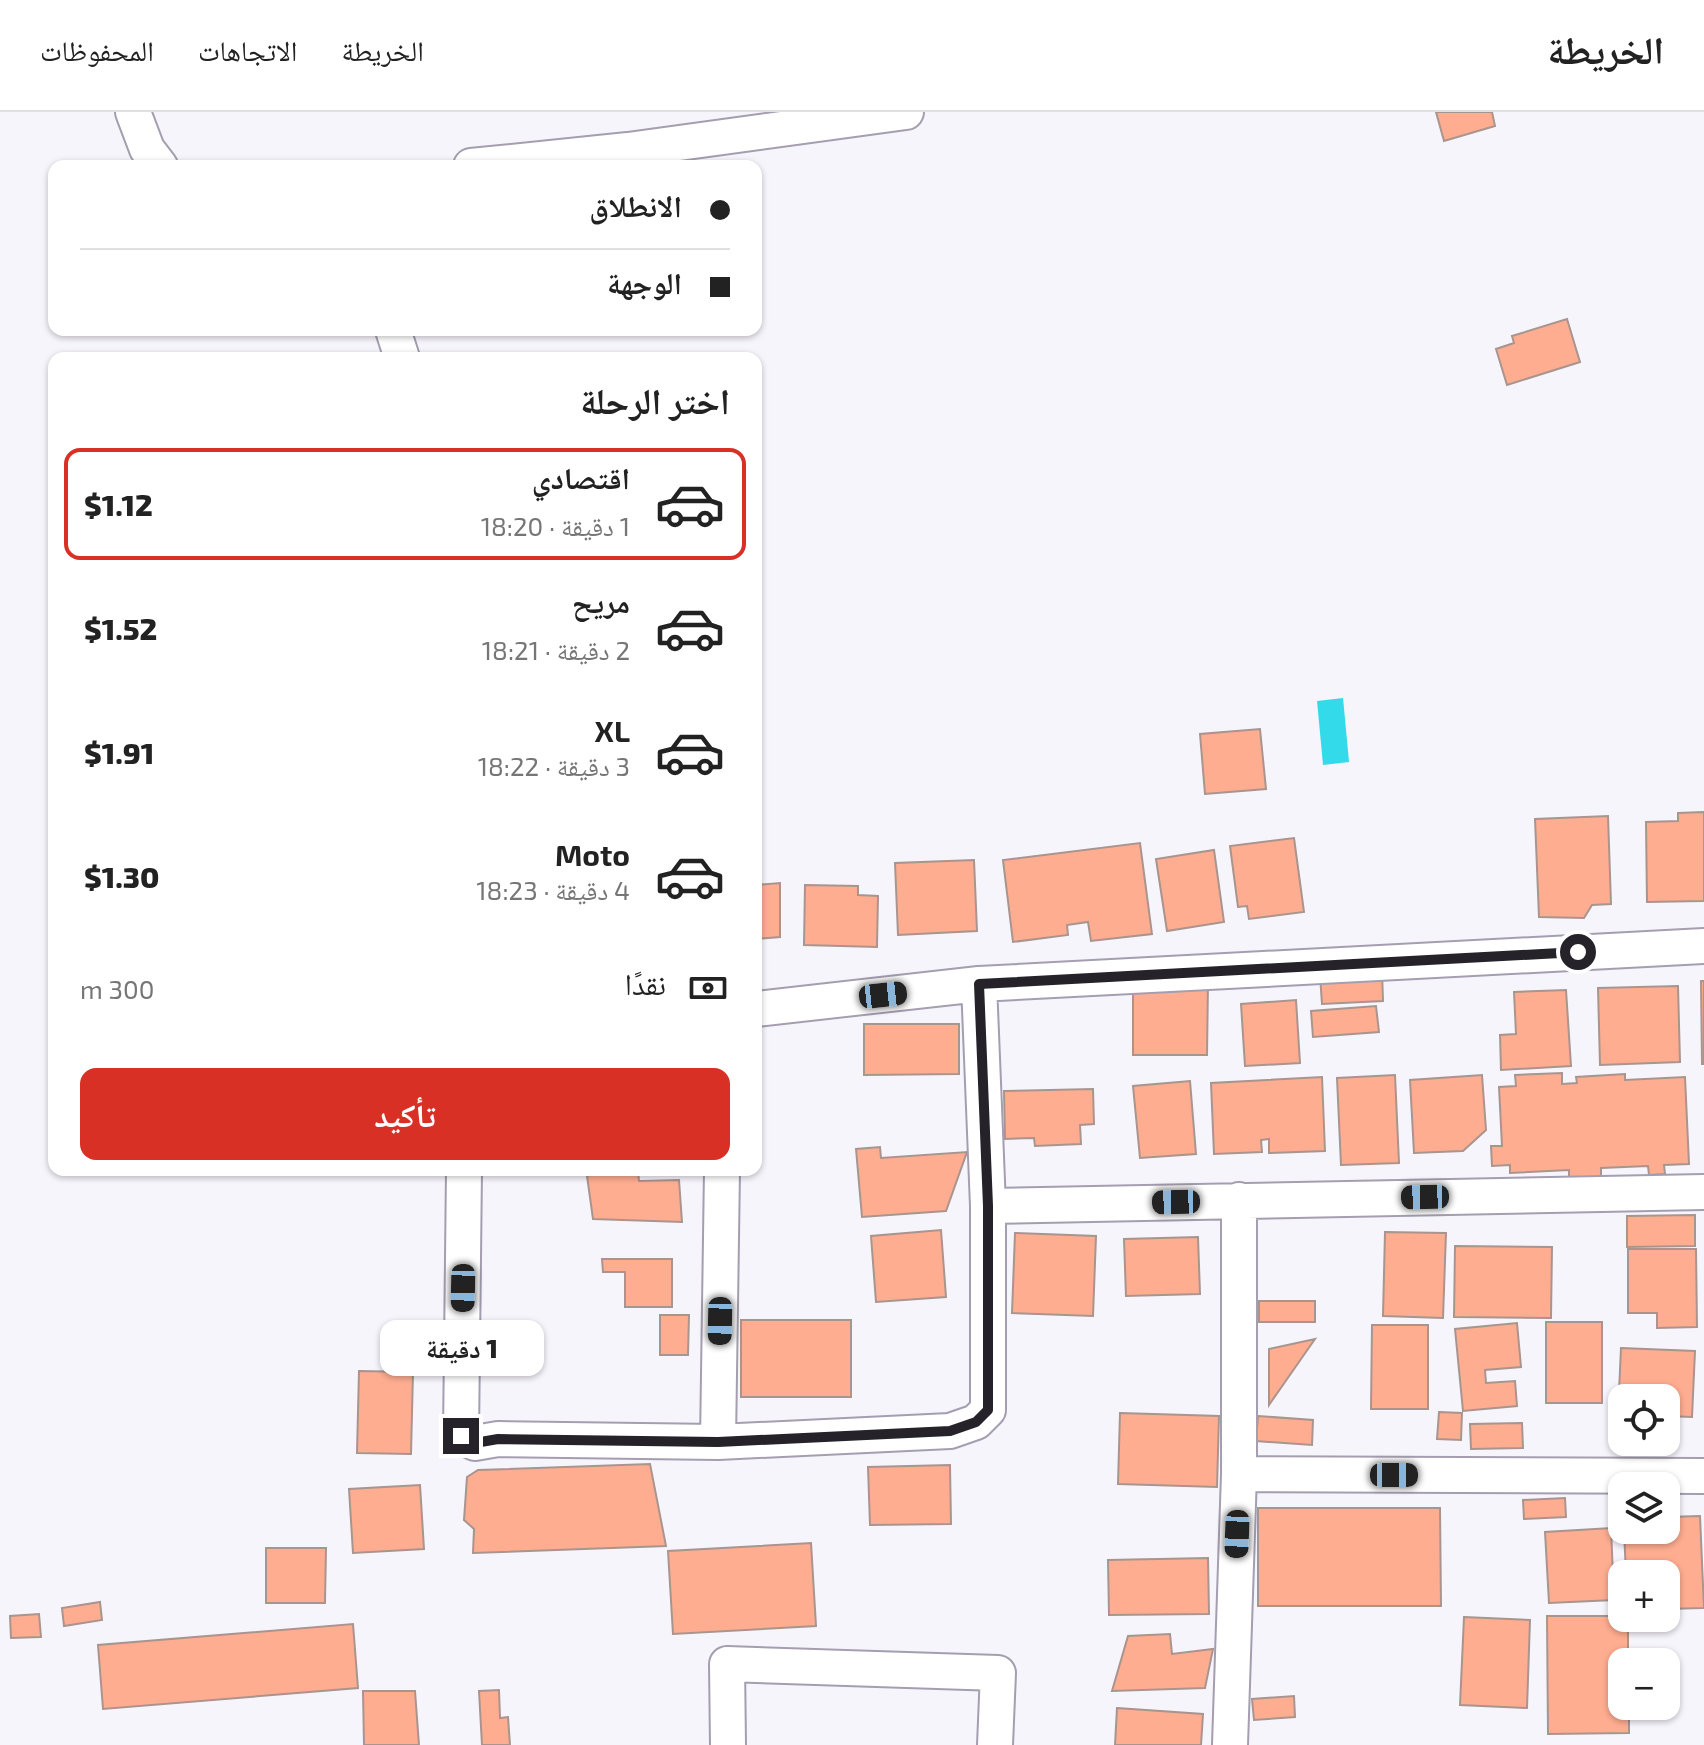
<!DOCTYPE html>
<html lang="ar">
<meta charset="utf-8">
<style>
body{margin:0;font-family:"Exo 2","Noto Naskh Arabic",sans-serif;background:#f6f6f6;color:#222;direction:rtl;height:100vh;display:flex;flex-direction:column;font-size:30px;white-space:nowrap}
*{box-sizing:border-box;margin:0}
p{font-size:26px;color:#767676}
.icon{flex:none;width:44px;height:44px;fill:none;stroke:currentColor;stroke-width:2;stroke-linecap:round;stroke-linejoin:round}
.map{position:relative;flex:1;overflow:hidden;direction:ltr}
.side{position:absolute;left:48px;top:240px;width:714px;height:824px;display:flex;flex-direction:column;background:#fff;border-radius:16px;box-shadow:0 2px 6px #0004;direction:rtl}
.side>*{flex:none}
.hud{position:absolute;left:48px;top:48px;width:714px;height:176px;border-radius:16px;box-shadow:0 2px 6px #0004;direction:rtl;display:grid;align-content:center;height:176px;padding:0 32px;background:#fff}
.buttons{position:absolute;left:1608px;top:1272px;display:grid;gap:16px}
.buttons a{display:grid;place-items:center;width:72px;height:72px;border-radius:16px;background:#fff;box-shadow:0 2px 6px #0004;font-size:40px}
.end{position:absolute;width:36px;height:36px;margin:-18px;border:10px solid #252229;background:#fff;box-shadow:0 0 0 4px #fff}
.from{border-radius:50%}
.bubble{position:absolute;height:56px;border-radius:16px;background:#fff;box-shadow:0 2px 6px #0004;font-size:26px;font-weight:800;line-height:56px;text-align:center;direction:rtl}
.car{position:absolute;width:24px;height:48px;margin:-24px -12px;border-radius:10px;box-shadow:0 0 6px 2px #0007;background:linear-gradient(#222 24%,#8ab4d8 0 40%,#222 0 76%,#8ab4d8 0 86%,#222 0)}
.hud b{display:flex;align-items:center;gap:28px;height:76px;font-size:30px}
.hud b+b{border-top:2px solid #e0e0e0}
.hud i{width:20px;height:20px;background:#222}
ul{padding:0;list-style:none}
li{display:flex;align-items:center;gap:24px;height:112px;margin:0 16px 12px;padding:0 16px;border:4px solid transparent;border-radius:16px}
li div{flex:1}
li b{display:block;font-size:30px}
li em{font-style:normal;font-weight:800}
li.on{border-color:#d93025}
li>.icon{width:72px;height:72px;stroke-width:1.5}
h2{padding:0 32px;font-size:36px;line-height:96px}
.pay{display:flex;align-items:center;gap:20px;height:88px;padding:0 32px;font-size:30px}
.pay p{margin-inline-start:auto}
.action{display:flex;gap:16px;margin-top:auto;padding:16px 32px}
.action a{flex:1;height:92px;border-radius:16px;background:#d93025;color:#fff;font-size:32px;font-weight:800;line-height:92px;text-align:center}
header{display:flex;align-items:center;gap:48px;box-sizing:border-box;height:112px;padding:0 40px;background:#fff;border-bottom:2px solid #e0e0e0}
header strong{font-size:38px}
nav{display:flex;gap:44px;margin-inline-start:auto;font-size:28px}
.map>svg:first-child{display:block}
.water{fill:#33dae9}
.building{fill:#fead91;stroke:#a9948e;stroke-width:2}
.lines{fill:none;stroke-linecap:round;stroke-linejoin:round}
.street-casing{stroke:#a49eb0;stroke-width:38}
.street{stroke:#fff;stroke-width:34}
.route{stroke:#252229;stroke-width:10}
</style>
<header>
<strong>الخريطة</strong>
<nav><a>الخريطة</a><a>الاتجاهات</a><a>المحفوظات</a></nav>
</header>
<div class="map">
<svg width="1704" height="1633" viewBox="0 0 1704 1633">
<rect width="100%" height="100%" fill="#f7f5fc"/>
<!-- water -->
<path class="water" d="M1343 586 1349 650 1323 653 1317 589Z"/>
<!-- building -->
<path class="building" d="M1436 0H1492L1495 14 1444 29Z
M1567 207 1580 250 1507 273 1496 237 1514 231 1512 224Z
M1260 617 1266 677 1205 682 1200 622Z
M1704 700V789L1647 790 1646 710 1678 709V701Z
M1608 704 1611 792 1592 793 1584 806 1539 805 1535 707Z
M1294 726 1304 800 1249 807 1247 794 1238 795 1230 734Z
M1140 731 1152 822 1091 829 1088 810 1067 813 1068 823 1013 830 1003 748Z
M1214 738 1224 810 1167 819 1156 747Z
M974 748 977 819 898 823 895 751Z
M780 771V825L756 827V773Z
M805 773 858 774V783L878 784 877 835 804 833Z
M1382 859 1383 889 1322 892 1320 863Z
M1701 869H1704V952H1702Z
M1133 870H1208L1207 943H1133Z
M1678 874 1680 950 1600 953 1598 876Z
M1566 878 1571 954 1501 958 1500 923 1516 922 1514 880Z
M1296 888 1300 951 1245 954 1241 892Z
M1376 894 1379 920 1313 925 1311 899Z
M864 912H959V962L864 963Z
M1562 961V972L1577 971 1576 965 1625 962V968L1685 965 1689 1052 1664 1053 1665 1062 1649 1063 1648 1054 1601 1056V1068L1569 1070V1058L1510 1061V1053L1492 1054 1491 1034H1502L1499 975 1516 974 1515 963Z
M1395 963 1399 1051 1341 1053 1337 966Z
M1482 963 1486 1018 1463 1039 1414 1041 1410 968Z
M1322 965 1325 1039 1269 1041V1027L1261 1028 1262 1040 1214 1042 1211 971Z
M1190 969 1196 1042 1140 1046 1133 974Z
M1093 977 1094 1012 1080 1013 1081 1032 1035 1034 1034 1026 1005 1027 1004 979Z
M880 1035 881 1046 967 1040 946 1099 862 1105 856 1037Z
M602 1058H638L639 1069 679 1068 682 1110 593 1107 587 1064Z
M1695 1103V1134L1627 1135V1104Z
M941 1118 946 1185 876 1190 871 1124Z
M1385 1120 1446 1121 1443 1206 1383 1204Z
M1015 1121 1096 1124 1093 1204 1012 1201Z
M1198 1125 1200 1182 1126 1184 1124 1127Z
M1455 1134 1552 1135 1551 1206 1454 1205Z
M1628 1137H1696L1697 1215 1657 1216V1201H1628Z
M602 1147H672V1195H625V1160H603Z
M1259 1189H1315V1210H1259Z
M660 1203H689L688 1243H660Z
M741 1208H851V1285H741Z
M1546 1210H1602V1291H1546Z
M1517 1211 1521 1255 1485 1258 1486 1271 1515 1269 1517 1294 1463 1299 1455 1217Z
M1372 1213H1428V1297H1371Z
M1315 1227 1269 1293V1237Z
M1621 1236 1695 1239 1692 1305 1666 1304V1286H1622V1302H1618Z
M359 1259 413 1260 411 1342 357 1341Z
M1439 1300 1462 1301 1461 1328 1437 1327Z
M1120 1301 1219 1304 1217 1375 1118 1372Z
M1258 1304 1313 1308 1312 1333 1256 1329Z
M1522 1311 1523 1336 1471 1337 1470 1312Z
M650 1352 666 1434 473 1441 474 1417 464 1408 467 1365 478 1358Z
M950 1353 951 1412 870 1413 868 1355Z
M420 1373 424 1437 353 1441 349 1377Z
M1565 1386 1566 1405 1524 1407 1523 1388Z
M1258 1396H1440L1441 1494H1258Z
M1700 1404 1704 1496 1666 1497V1462H1626L1624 1418H1666V1405Z
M1611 1416 1614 1488 1549 1491 1545 1420Z
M811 1431 816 1514 673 1522 668 1439Z
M266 1436H326L325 1491H266Z
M1208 1446 1209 1502 1109 1503 1108 1448Z
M100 1490 102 1508 64 1514 62 1496Z
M39 1502 41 1525 11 1526 10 1504Z
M1547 1504H1622V1506H1628V1550H1622V1594H1629V1621L1548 1622Z
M1464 1505 1530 1508 1527 1596 1460 1593Z
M353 1512 358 1576 103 1597 98 1533Z
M1170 1522 1172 1542 1213 1537 1205 1576 1112 1579 1128 1524Z
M499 1578 500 1606 508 1605 510 1633H482L479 1579Z
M363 1579H415L419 1633H364Z
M1294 1584 1295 1605 1254 1608 1252 1587Z
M1117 1596 1203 1602 1201 1633H1115Z"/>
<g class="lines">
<defs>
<path id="street" d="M133 0 147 37 160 54
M471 54 628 38 906 0
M393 218 402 246
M756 897 979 872 1704 834
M464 1058 461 1324 475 1331 498 1327 718 1330 950 1319 976 1310 988 1298V1094L979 872
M988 1094 1704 1080
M718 1330 722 1058
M1239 1362 1704 1364
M728 1633 727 1552 998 1561 995 1633
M1230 1633 1239 1362V1088"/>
</defs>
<!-- street casing -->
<use href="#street" class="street-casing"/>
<!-- street -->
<use href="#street" class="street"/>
</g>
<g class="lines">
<!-- route -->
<path class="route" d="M461 1324 475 1331 498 1327 718 1330 950 1319 976 1310 988 1298V1094L979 872 1578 840"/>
</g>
</svg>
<div class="buttons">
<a><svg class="icon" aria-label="locate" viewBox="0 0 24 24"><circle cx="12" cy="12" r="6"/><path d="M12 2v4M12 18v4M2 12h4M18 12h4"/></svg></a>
<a><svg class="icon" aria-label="layers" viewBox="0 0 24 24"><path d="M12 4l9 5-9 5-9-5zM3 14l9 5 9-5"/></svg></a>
<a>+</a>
<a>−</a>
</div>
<i class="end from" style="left:1578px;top:840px"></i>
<i class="end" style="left:461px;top:1324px"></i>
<div class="bubble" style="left:380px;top:1208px;width:164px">1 دقيقة</div>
<i class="car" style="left:883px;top:883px;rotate:84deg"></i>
<i class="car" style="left:1425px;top:1085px;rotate:269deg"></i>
<i class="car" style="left:1176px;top:1090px;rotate:269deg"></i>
<i class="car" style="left:463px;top:1176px;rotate:181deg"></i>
<i class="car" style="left:720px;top:1209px;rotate:181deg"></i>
<i class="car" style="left:1394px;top:1363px;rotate:90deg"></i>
<i class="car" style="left:1237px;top:1422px;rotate:182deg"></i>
<div class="hud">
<b><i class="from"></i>الانطلاق</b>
<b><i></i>الوجهة</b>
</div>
<section class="side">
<h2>اختر الرحلة</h2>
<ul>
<li class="on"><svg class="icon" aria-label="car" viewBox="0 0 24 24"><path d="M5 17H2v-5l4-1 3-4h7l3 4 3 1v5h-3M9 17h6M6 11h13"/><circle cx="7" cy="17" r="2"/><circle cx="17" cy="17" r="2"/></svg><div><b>اقتصادي</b><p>1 دقيقة · 18:20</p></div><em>$1.12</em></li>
<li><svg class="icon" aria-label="car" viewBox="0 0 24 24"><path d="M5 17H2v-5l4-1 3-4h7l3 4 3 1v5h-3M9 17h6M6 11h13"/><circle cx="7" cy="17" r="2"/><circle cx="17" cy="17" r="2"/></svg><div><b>مريح</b><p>2 دقيقة · 18:21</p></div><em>$1.52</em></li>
<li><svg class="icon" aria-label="car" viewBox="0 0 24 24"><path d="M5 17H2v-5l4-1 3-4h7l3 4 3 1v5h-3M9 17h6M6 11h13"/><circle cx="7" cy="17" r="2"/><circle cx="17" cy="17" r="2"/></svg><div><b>XL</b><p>3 دقيقة · 18:22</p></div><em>$1.91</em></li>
<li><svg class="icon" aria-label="car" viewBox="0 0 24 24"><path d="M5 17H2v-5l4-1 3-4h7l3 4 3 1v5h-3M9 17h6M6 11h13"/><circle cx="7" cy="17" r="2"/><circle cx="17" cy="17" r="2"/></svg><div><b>Moto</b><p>4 دقيقة · 18:23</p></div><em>$1.30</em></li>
</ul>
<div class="pay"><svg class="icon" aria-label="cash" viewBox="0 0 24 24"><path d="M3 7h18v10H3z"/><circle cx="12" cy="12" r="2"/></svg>نقدًا<p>300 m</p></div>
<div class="action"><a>تأكيد</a></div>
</section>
</div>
